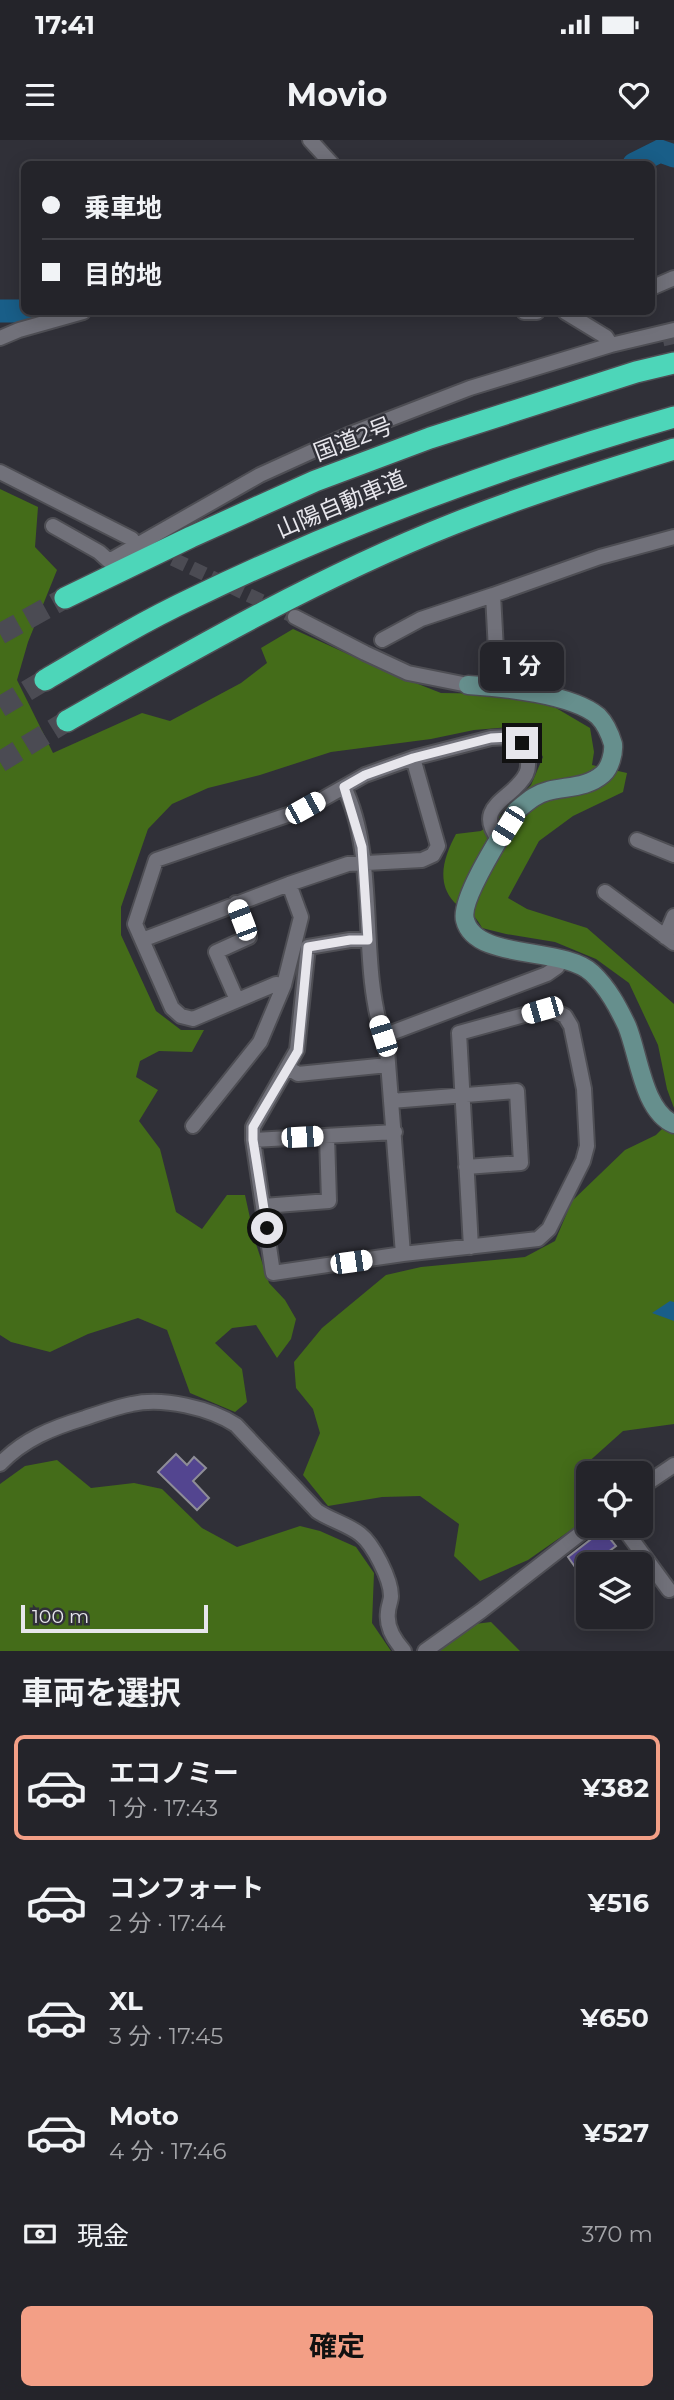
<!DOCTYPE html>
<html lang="ja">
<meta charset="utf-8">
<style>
body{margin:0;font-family:Montserrat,"Noto Sans JP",sans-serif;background:#2c2c32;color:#f1f3f6;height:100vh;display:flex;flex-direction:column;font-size:26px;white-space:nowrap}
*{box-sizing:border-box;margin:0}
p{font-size:23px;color:#a3a4a8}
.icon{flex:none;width:38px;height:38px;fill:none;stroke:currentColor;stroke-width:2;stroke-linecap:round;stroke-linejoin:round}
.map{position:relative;height:1511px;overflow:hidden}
.sheet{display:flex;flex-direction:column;background:#24242a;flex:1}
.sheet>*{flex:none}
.top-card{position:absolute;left:21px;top:21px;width:634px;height:154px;border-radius:10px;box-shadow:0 4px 18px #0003,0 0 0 2px #414147;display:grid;align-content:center;height:154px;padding:0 21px;background:#24242a}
.fabs{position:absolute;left:576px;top:1321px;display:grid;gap:14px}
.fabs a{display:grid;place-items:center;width:77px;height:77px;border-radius:10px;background:#24242a;box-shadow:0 4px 18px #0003,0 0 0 2px #414147;font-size:35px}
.scale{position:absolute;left:21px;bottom:18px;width:187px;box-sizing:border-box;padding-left:7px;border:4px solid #e7e6ec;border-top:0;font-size:19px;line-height:24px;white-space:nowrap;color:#e7e6ec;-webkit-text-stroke:5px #303038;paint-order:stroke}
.end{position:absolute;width:32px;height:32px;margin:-16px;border:9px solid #e7e6ec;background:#111;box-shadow:0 0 0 4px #111}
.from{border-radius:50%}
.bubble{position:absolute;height:49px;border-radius:10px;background:#24242a;box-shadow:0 4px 18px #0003,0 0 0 2px #414147;font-size:23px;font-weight:700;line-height:49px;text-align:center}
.car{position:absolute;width:21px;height:42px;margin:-21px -10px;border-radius:9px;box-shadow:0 0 5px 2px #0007;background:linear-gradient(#fff 24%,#345 0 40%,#fff 0 76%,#345 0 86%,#fff 0)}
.top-card b{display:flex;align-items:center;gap:24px;height:66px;font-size:26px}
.top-card b+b{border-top:2px solid #414147}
.top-card i{width:18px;height:18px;background:#f1f3f6}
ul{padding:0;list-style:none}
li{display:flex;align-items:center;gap:21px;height:105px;margin:0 14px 10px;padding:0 7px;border:4px solid transparent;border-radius:10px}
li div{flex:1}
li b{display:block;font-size:26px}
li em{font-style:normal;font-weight:700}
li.active{border-color:#f39f86}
li>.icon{width:63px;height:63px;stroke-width:1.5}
h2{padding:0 21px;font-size:32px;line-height:84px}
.pay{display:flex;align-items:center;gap:18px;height:77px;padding:0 21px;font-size:26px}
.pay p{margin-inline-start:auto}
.primary-button{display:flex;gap:14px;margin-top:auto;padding:14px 21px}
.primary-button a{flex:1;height:80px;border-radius:10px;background:#f39f86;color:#111;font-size:28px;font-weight:700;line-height:80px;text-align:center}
.status{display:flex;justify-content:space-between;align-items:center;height:49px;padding:0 35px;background:#24242a;direction:ltr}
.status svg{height:19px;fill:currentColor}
header{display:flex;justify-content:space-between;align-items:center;height:91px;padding:0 21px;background:#24242a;font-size:32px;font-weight:700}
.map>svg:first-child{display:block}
.forest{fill:#446c19}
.water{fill:#195e88}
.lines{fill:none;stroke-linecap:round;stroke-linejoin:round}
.river{stroke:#195e88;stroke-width:23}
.building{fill:#534590;stroke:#8e8d97;stroke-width:2}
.street-tunnel{stroke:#4b4b53;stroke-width:14;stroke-dasharray:14 7;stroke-linecap:butt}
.highway-tunnel{stroke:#4b4b53;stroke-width:21;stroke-dasharray:21 10;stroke-linecap:butt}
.street-casing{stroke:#4e4e54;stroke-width:18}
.secondary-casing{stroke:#4e4e54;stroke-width:21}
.highway-casing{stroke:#4e4e54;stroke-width:24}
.street{stroke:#71717a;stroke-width:14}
.secondary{stroke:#668f8d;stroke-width:18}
.highway{stroke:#4dd6b9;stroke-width:21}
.route{stroke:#e7e6ec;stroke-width:9}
.labels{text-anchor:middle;stroke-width:5;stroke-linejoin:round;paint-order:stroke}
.street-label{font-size:23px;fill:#e7e6ec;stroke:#303038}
</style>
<div class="status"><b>17:41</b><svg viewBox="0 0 49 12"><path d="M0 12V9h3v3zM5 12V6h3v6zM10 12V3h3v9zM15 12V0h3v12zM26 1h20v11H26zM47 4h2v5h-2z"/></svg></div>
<header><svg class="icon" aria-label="menu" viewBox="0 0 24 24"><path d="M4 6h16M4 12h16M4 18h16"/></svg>Movio<svg class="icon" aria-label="heart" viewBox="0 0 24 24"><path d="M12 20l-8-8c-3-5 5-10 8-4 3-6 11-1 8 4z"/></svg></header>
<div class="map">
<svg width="674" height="1511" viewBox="0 0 674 1511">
<rect width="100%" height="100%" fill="#303038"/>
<!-- forest -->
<path class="forest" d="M0 349 38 367 35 407 57 430 28 502 17 540 53 613 142 573 170 581 241 543 267 523 261 508 293 489 385 531 441 553 509 554 556 568 590 588 594 612 592 625 627 633 623 652 573 676 539 701 508 758 527 769 587 788 674 864V968L667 949 658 905 629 843 596 819 555 802 506 794 482 788C473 770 466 774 454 762 435 741 445 715 456 694L481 691 501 675 531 645 543 617 531 595 510 587 474 590 431 599 331 612 260 635 208 648 172 664 148 689 121 767V795L156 871 181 890H204L192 912 159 911 140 921 136 937 158 950 139 981 160 1009 176 1072 202 1089 227 1055H245L255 1101 269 1143 285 1160 296 1179 291 1199 277 1218 256 1185 232 1188 215 1203 242 1229 247 1262 235 1272 190 1253 167 1190 138 1178 88 1194 50 1212 11 1202 0 1195Z
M674 977V1284L623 1291 575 1334 578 1385 528 1420 480 1441 454 1416 459 1384 420 1356 382 1357 328 1366 303 1335 320 1293 313 1269 296 1248 294 1222 322 1188 386 1135 421 1127 525 1117 555 1101 572 1061 625 1010 656 995Z
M57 1320 91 1348 134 1343 162 1349 202 1388 237 1407 300 1386 320 1391 356 1407 374 1433 372 1483 391 1511H0V1344L25 1326Z
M491 1482 520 1511H434L475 1484Z"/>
<!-- water -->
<path class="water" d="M670 1161 674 1162V1181L652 1173Z"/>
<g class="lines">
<!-- river -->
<path class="river" d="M634 24 660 11 674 16
M0 171H24"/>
</g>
<!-- building -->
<path class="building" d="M176 1314 187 1325 194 1317 206 1328 193 1341 209 1358 197 1370 158 1332Z
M603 1390 616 1406 592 1424H588V1428L580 1434 568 1417Z"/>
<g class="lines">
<!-- street-tunnel -->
<path class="street-tunnel" d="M668 191 674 217
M154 410 295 477"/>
<!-- highway-tunnel -->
<path class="highway-tunnel" d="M0 494 65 458
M0 567 45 540
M0 622 67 581"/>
<defs>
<path id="street" d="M310 0 332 24
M651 148 674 138
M524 172H537
M565 172 606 197 611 205
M0 198 19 190 83 172
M0 332 132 399
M53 386 99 412 109 421 260 335 348 295 470 248 611 205 674 190
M295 477 365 513 408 533 468 545
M382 500 421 479 493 455
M498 547 493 455 600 417 674 397
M344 647C379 718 358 821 383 896
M637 700 674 715
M605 752 674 803
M236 763 249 797 216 812 237 860
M665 797 674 776
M142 800 289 744 348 724 422 720 433 715 438 706 413 618
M368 800H350L308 807 297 910 253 987V1000L273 1133 403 1114 538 1099 549 1089 583 1021 587 1006 584 949 571 886 565 876 555 871 542 870 459 893 471 1107
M284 845 276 844 193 879 181 876 172 868 135 784 156 720 305 669 365 635 413 618 491 598 510 597 522 602C526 612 531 624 526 634 513 660 472 665 499 700
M288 928 298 934 388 925
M391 961 517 951 521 1023 466 1027
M193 986 260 902 284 845 301 777 289 744
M253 1000 395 992
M263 1066 329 1061 327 996
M403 1114 387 910 383 896 547 834 557 827 562 818
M0 1324C24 1299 52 1288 85 1278 100 1273 116 1267 132 1264 163 1257 210 1268 236 1285L317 1371C330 1380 347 1384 360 1394 373 1404 391 1439 391 1456 391 1461 388 1467 388 1472 386 1486 394 1500 404 1511
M640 1348 674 1325
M622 1386 669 1450
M425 1511 481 1471 590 1386"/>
<path id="secondary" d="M468 545C501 547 572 554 598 576 606 584 610 594 613 604 614 613 610 628 603 634 587 648 567 646 548 651 535 654 526 663 516 671 504 691 459 760 465 780 475 821 563 806 592 833 608 848 618 867 627 886 639 915 643 971 674 984"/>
<path id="highway" d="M65 458 191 397 315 341 430 298 636 232 674 223
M45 540C94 511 142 482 193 458 348 383 509 324 674 277
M67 581C192 510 319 437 453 384 526 355 600 332 674 309"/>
</defs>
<!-- street casing -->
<use href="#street" class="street-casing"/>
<!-- secondary casing -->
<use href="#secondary" class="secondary-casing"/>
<!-- highway casing -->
<use href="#highway" class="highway-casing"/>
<!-- street -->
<use href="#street" class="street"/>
<!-- secondary -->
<use href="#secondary" class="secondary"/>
<!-- highway -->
<use href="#highway" class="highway"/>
</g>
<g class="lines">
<!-- route -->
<path class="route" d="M267 1088 253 1000V987L298 911 308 807 350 800H368L362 707 344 647 365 635 413 618 491 598 510 597 522 603"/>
</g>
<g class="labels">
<!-- street labels -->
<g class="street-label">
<text transform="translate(353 299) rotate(-21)" y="8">国道2号</text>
<text transform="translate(341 364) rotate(-23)" y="8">山陽自動車道</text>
</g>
</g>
</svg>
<div class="fabs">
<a><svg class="icon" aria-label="locate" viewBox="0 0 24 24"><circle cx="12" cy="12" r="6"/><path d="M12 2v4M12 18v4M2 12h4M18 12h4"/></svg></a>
<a><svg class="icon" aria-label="layers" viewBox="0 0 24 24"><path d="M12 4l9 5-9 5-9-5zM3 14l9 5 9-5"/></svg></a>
</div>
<div class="scale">100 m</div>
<i class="end from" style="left:267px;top:1088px"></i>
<i class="end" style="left:522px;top:603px"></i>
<div class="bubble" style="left:480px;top:502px;width:84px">1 分</div>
<i class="car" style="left:305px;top:668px;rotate:61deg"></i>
<i class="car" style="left:508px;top:686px;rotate:212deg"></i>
<i class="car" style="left:242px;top:780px;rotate:339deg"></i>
<i class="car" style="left:542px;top:870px;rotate:254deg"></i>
<i class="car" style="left:383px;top:896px;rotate:342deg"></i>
<i class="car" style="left:302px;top:997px;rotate:87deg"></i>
<i class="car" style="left:351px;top:1122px;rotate:82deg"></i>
<div class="top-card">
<b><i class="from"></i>乗車地</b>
<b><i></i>目的地</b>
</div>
</div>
<section class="sheet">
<h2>車両を選択</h2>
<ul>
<li class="active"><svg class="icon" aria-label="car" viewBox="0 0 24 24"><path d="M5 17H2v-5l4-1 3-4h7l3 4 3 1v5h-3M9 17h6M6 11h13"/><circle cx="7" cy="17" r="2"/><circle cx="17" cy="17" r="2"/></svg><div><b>エコノミー</b><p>1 分 · 17:43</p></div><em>¥382</em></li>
<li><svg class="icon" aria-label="car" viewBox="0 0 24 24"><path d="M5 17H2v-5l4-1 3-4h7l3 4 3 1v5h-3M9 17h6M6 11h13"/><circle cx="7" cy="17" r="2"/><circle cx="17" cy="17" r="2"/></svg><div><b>コンフォート</b><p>2 分 · 17:44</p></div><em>¥516</em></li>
<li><svg class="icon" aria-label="car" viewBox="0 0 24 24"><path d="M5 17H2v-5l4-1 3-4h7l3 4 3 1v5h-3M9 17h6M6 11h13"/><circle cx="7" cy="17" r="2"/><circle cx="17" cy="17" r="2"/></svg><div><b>XL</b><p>3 分 · 17:45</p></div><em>¥650</em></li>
<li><svg class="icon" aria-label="car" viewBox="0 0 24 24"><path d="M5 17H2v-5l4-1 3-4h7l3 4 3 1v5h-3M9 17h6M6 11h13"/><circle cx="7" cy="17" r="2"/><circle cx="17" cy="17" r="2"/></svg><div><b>Moto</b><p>4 分 · 17:46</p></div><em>¥527</em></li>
</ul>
<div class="pay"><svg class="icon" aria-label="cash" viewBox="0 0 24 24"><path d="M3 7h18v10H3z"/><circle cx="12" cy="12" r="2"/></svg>現金<p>370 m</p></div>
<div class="primary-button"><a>確定</a></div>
</section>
